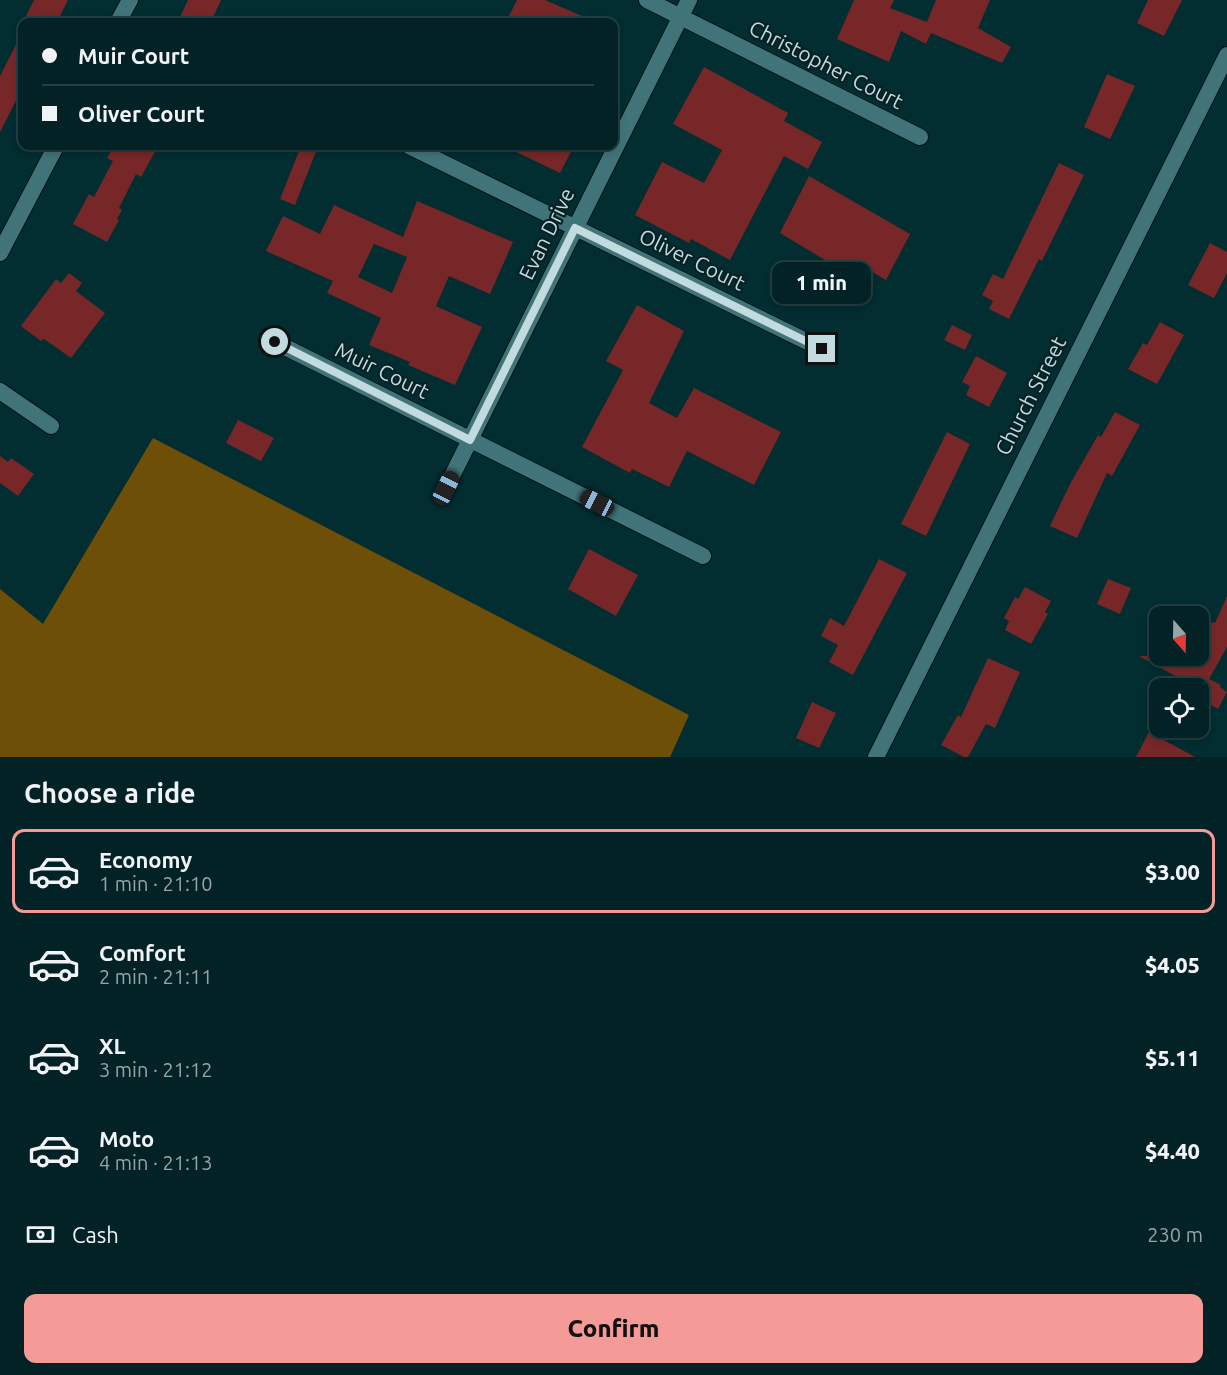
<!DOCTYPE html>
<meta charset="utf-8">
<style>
body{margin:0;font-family:Ubuntu,sans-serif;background:#0c2a2d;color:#f1f3f6;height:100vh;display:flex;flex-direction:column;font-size:22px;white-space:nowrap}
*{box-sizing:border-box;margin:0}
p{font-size:20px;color:#96a4a7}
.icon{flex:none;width:33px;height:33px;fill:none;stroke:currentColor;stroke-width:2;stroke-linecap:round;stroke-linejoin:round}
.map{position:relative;height:757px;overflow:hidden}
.details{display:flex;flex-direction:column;background:#022225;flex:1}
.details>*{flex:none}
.top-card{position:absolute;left:18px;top:18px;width:600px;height:132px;border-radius:12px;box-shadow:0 3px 9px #0003,0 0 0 2px #233f42;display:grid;align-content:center;height:132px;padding:0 24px;background:#022225}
.needle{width:39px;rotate:160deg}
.controls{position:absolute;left:1149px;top:606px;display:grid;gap:12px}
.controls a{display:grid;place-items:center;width:60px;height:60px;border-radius:12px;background:#022225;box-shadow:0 3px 9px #0003,0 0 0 2px #233f42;font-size:30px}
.end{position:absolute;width:27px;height:27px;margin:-14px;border:8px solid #c1dbde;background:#111;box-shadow:0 0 0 3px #111}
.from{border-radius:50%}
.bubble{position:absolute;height:42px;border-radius:12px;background:#022225;box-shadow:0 3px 9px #0003,0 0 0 2px #233f42;font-size:20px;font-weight:800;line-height:42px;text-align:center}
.car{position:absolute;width:18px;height:36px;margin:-18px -9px;border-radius:8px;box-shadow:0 0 4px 2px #0007;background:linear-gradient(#222 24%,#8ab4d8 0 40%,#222 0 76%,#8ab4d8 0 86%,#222 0)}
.top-card b{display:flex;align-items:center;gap:21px;height:57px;font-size:22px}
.top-card b+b{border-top:2px solid #233f42}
.top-card i{width:15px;height:15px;background:#f1f3f6}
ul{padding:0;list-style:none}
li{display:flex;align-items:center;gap:18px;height:84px;margin:0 12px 9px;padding:0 12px;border:3px solid transparent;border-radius:12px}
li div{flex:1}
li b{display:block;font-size:22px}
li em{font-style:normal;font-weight:800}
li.on{border-color:#f59b97}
li>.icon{width:54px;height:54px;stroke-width:1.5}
h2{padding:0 24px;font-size:27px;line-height:72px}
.pay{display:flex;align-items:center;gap:15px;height:66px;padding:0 24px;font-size:22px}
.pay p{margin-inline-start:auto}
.primary-button{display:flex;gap:12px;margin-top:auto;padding:12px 24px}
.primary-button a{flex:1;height:69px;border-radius:12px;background:#f59b97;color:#111;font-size:24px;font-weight:800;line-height:69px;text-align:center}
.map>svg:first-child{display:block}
.forest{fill:#6d4f07}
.building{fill:#772728;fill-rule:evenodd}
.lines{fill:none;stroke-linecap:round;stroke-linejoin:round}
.street-casing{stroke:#001417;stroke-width:18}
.street{stroke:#407479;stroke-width:16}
.route{stroke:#c1dbde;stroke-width:8}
.labels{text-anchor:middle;stroke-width:4.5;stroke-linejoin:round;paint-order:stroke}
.street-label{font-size:21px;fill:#c1dbde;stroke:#062225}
</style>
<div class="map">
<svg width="1227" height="757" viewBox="0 0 1227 757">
<rect width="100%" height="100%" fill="#022d31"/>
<!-- forest -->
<path class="forest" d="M153 438 689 715 670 757H0V589L43 624Z"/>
<!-- building -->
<path class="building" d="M34 0H68L57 22H23Z
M188 0H221L211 22H191L180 17Z
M517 0H545L596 22H506Z
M854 0H894L890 8 927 22 936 0H990L978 28 1011 47 1002 63 931 33 926 44 901 31 889 62 837 39Z
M1148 0H1182L1164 36 1137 23Z
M22 33V89L0 132V76Z
M704 67 788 113 784 121 822 142 808 169 784 156 730 260 691 239 689 243 635 215 662 162 704 183 722 150 673 124Z
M1107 74 1135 86 1110 139 1084 127Z
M114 146H147L156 150 141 177 136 174 119 208 122 210 117 219 119 220 107 242 73 224 89 194 94 197 113 161 107 158Z
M301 146 317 149 295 205 280 199Z
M504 146H574L560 173Z
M1059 163 1084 175 1042 261 1039 259 1009 319 989 309 993 301 982 295 993 274 1003 279Z
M809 176 910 234 886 280 852 260 845 272 780 233Z
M417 201 513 242 490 294 449 276 436 306 482 327 455 385 408 365 410 362 369 345 381 318 327 293 333 281 266 251 283 216 320 234 334 205 403 237ZM374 244 407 257 392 293 358 277Z
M1210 243 1227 252V273L1214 298 1188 285Z
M69 273 82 283 76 291 105 313 71 358 44 339 41 341 21 326 56 279 61 283Z
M637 305 684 331 649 403 677 418 694 388 781 432 754 485 687 451 669 487 632 469 630 473 582 447 623 370 606 361Z
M1160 322 1184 335 1157 384 1128 369 1143 343 1147 345Z
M952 325 972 335 965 350 944 340Z
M976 356 1007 373 989 407 966 395 970 386 962 382Z
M1115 412 1140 425 1112 476 1107 473 1077 538 1050 526 1070 484 1098 435 1101 437Z
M238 420 274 438 261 461 226 443Z
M947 432 970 444 926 536 901 524Z
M0 456 8 462 11 458 34 474 18 496 0 483Z
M589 549 638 575 616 616 568 589Z
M879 559 907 573 853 675 829 662 838 645 821 636 830 618 844 626Z
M1108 579 1131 588 1120 614 1097 604Z
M1025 587 1051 601 1045 612 1048 614 1031 644 1005 630 1009 621 1004 618 1015 597 1018 599Z
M1227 596V647L1209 679 1221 685 1220 687 1227 692 1218 709 1211 705 1198 729V688H1185L1188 683 1139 656H1198V626L1208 631 1212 622 1215 623Z
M988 658 1020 672 995 728 986 724 968 757H964L941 745 958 715 961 717Z
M812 702 836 713 819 748 796 738Z
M1149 732 1195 757H1136Z"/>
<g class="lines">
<defs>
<path id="street" d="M647 0 920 137
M118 22 130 0
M409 146 822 349
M0 253 56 146
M275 342 703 556
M0 391 51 426
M446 488 689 0
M876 757 1227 55"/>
</defs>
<!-- street casing -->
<use href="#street" class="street-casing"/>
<!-- street -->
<use href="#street" class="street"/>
</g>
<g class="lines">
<!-- route -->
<path class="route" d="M275 342 470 440 575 228 822 349"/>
</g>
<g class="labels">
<!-- street labels -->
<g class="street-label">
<text transform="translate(826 65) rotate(27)" y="7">Christopher Court</text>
<text transform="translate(547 234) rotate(-64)" y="7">Evan Drive</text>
<text transform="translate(692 260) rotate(26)" y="7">Oliver Court</text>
<text transform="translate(382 371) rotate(26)" y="7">Muir Court</text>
<text transform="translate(1031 396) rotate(-63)" y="7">Church Street</text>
</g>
</g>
</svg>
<div class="controls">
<a><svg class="needle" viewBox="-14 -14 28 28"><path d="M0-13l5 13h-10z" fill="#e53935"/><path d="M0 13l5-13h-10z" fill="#96a4a7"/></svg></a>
<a><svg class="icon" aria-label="locate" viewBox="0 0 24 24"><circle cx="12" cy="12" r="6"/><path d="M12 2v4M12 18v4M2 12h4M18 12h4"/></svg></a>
</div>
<i class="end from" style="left:275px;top:342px"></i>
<i class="end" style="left:822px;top:349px"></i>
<div class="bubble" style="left:772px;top:262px;width:99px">1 min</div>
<i class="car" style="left:446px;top:488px;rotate:26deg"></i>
<i class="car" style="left:597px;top:503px;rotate:297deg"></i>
<div class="top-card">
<b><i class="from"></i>Muir Court</b>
<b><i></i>Oliver Court</b>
</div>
</div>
<section class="details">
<h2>Choose a ride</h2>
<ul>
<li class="on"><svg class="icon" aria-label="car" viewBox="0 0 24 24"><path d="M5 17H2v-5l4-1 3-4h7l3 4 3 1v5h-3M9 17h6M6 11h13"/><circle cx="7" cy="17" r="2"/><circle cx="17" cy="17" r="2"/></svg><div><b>Economy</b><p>1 min · 21:10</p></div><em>$3.00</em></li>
<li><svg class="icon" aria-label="car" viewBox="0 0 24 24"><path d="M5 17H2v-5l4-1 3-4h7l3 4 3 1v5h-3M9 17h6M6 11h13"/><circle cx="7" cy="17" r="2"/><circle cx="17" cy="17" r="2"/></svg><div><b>Comfort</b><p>2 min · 21:11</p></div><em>$4.05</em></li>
<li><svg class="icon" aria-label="car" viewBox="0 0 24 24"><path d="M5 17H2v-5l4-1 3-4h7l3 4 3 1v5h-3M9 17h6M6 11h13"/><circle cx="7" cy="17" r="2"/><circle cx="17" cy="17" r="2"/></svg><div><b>XL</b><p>3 min · 21:12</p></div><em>$5.11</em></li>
<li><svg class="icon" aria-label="car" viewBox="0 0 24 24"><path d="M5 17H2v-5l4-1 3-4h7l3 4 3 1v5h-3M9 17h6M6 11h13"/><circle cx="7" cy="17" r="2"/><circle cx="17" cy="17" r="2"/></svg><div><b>Moto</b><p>4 min · 21:13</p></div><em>$4.40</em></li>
</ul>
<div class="pay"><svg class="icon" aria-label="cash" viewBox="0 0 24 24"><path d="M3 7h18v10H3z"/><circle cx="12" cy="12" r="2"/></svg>Cash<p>230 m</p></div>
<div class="primary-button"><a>Confirm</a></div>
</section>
